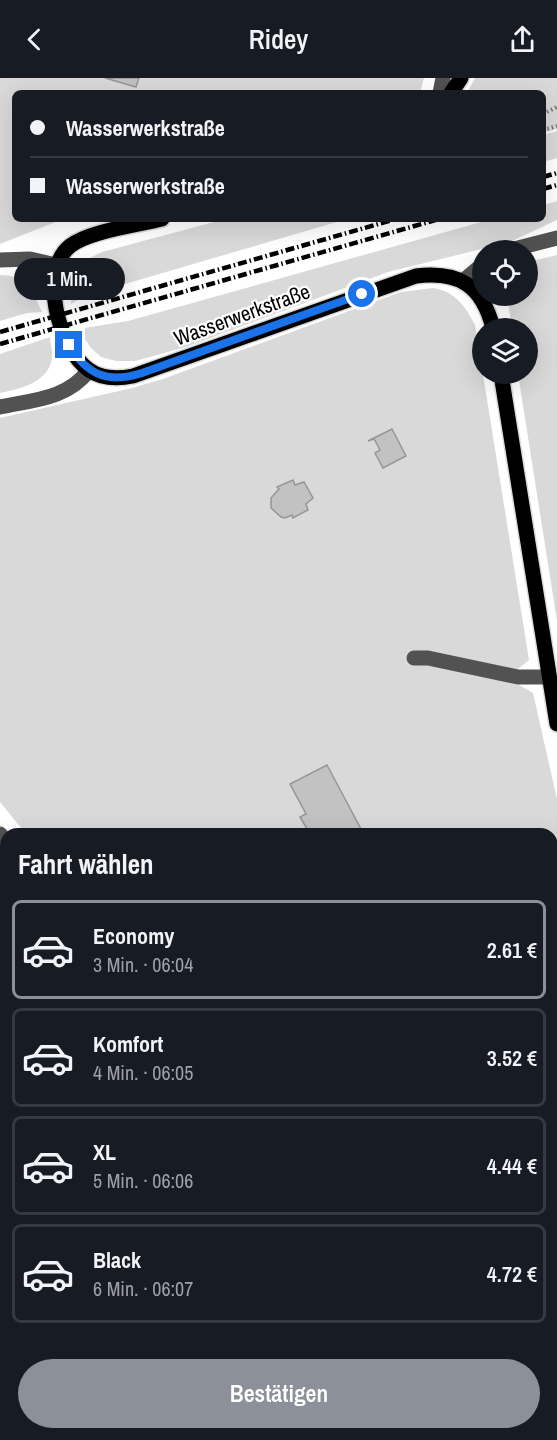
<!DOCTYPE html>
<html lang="de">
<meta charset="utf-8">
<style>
body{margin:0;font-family:"Archivo Narrow",sans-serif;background:#242831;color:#f1f3f6;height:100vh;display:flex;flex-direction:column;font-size:22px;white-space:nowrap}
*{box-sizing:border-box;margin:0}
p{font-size:20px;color:#9ea1a6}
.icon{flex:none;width:33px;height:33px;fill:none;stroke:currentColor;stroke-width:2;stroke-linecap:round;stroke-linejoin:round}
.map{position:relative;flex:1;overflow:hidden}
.side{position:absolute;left:0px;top:750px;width:558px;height:612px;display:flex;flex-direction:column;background:#171b24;border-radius:18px 18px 0 0;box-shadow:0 6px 24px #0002}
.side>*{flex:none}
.top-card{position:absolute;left:12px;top:12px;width:534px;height:132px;border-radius:9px;box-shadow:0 6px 24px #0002;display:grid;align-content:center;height:132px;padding:0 18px;background:#171b24}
.fabs{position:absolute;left:472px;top:162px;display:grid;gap:12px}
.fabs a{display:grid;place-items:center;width:66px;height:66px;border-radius:50%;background:#171b24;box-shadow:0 6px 24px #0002;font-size:30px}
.end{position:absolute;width:27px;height:27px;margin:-14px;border:8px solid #1a73e8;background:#fff;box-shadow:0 0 0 3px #fff}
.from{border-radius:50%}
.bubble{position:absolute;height:42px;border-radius:21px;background:#171b24;box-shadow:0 6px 24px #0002;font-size:20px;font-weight:600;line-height:42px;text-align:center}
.top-card b{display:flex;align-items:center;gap:21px;height:57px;font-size:22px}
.top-card b+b{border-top:2px solid #363941}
.top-card i{width:15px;height:15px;background:#f1f3f6}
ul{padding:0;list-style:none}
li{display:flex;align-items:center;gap:18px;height:99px;margin:0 12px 9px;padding:0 6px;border:3px solid #363941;border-radius:9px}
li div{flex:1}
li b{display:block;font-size:22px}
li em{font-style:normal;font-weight:600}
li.selected{border-color:#8c9099}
li>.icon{width:54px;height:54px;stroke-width:1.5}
h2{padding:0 18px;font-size:27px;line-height:72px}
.action{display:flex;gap:12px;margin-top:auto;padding:12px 18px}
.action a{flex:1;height:69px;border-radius:36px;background:#8c9099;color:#fff;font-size:24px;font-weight:600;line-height:69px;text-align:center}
header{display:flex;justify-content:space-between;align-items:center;height:78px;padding:0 18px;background:#171b24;font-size:27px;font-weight:600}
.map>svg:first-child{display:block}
.green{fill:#d9d9d9}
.building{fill:#c2c2c2;stroke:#969696;stroke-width:1.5}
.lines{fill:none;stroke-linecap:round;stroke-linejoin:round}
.major-casing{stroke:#dbdbdb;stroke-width:18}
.path{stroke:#747474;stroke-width:4;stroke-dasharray:1.5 3;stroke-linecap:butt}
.minor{stroke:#525252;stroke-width:15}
.major{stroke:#000;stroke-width:15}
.rail{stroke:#000;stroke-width:4.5;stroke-dasharray:9 3 1.5 3;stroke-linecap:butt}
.route{stroke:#1a73e8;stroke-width:8}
.labels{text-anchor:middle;stroke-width:4.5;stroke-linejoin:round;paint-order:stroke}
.street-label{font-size:21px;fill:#000;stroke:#fff}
</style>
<header><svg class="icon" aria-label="back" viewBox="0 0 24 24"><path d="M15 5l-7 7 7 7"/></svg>Ridey<svg class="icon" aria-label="share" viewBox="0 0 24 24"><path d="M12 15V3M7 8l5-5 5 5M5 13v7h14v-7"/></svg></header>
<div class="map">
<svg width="557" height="1362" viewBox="0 0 557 1362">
<rect width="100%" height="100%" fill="#fff"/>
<!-- green -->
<path class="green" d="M0 0H424L420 15H15V141H63L0 166Z
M475 0H557V51L543 55V15H467Z
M557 53V80L543 84V57Z
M557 123V142L510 164 388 194 186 269 135 283H116L101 279 91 270 78 251 128 243 492 141H543V127Z
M225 141H347L84 218 71 226C71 195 73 187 102 174Z
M557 177V543L518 296H528V250H512L507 218H528V184Z
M0 197C25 197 33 213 42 234L27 235 0 243Z
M433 210C456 214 465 228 475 247L529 582 518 591 519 607 533 615 557 721V929L552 932V756H26L0 724V340L132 310 163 301 401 214Z
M50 259C50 265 53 273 52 279 50 304 20 311 0 315V276Z
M6 1268V1312L0 1298V1272Z
M26 1356H239L242 1362H28Z"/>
<!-- building -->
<path class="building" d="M105 0H139L136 9Z
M392 351 406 378 383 390 375 375 380 372 374 361 368 363Z
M293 402 295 407 304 404 313 420 306 426 308 432 293 440 292 437 285 440 281 439 271 430V420L279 411 277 409Z
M327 687 362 753 360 754 310 756 300 739 306 736 290 706Z
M6 812V867L0 858V816Z
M6 949V972L0 963V953Z
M0 963 6 972V990L0 994Z
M2 1074 6 1080V1106L0 1098V1075Z
M0 1098 6 1106V1132L0 1124Z
M0 1124 6 1132V1142L0 1146Z
M552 1316 557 1324V1332L552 1335Z
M552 1334 557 1342V1351L554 1353 552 1349Z
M3 1336 6 1350 0 1353V1338Z
M552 1349 557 1357V1362H554L550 1356H552Z
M6 1350V1356H12L14 1361 0 1362V1353Z
M292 1356H329L332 1362H296Z
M505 1356H527L530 1362H509Z
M527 1356H542L543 1357 530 1362Z"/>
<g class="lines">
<defs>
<path id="major" d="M451 15 461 0
M162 141C138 147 89 153 70 168 38 194 59 271 89 292 102 301 118 301 133 298L416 198C459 193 482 207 493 250
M501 296 557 646"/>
</defs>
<!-- major casing -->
<use href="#major" class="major-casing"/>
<!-- path -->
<path class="path" d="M543 36 557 29
M543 52 557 48
M0 921 6 929
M0 938 6 933
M0 1191 6 1199
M0 1269 6 1264
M0 1306 6 1320
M22 1356 25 1362"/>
<!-- minor -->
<path class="minor" d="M440 15 443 0
M510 172 557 160
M0 182 30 181 56 187
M463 203 483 186
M0 329C32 322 68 321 89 292
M414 580H428L518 599H549
M0 756 6 762
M0 1039 6 1034
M369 1356 372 1362"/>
<!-- major -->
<use href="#major" class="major"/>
<!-- rail -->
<path class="rail" d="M543 99 557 95
M543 111 557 107
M0 254 396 141
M0 266 439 141"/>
</g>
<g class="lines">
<!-- route -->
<path class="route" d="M69 267C87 297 108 306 142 295L362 216"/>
</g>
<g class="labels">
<!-- street labels -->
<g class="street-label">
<text transform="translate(242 237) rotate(-20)" y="7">Wasserwerkstraße</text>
</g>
</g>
</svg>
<div class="fabs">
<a><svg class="icon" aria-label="locate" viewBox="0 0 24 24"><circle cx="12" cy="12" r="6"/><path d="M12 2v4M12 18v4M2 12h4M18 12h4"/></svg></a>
<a><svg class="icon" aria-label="layers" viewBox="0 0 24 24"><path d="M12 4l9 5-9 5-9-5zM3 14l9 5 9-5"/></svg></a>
</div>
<i class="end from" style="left:362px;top:216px"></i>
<i class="end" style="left:69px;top:267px"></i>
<div class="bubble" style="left:14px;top:180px;width:111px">1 Min.</div>
<div class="top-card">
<b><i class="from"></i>Wasserwerkstraße</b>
<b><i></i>Wasserwerkstraße</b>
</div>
<section class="side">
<h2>Fahrt wählen</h2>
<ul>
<li class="selected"><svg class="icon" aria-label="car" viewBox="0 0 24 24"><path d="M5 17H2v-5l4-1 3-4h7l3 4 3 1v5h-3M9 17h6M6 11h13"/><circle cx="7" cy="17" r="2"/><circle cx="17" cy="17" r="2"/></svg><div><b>Economy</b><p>3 Min. · 06:04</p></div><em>2.61 €</em></li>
<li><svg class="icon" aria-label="car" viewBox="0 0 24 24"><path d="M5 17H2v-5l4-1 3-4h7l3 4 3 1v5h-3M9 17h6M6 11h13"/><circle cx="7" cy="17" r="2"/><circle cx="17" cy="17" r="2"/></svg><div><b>Komfort</b><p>4 Min. · 06:05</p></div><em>3.52 €</em></li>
<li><svg class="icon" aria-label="car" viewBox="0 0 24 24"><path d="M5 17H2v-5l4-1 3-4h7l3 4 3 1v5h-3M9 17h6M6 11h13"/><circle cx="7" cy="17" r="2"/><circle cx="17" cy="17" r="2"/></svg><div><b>XL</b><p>5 Min. · 06:06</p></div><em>4.44 €</em></li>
<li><svg class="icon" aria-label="car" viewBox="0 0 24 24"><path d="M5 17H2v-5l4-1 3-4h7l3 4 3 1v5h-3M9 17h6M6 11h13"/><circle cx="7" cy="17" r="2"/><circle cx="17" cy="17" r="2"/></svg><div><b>Black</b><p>6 Min. · 06:07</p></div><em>4.72 €</em></li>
</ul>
<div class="action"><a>Bestätigen</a></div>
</section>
</div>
